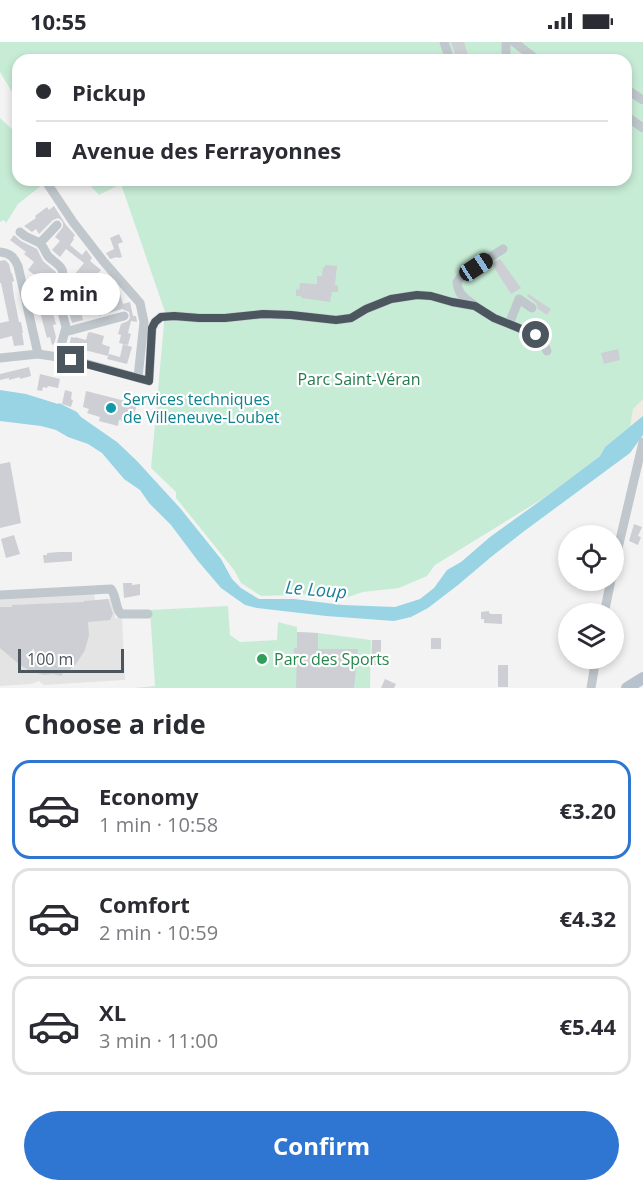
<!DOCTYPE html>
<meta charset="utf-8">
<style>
body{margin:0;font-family:"Open Sans",sans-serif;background:#f2f2f3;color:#2b2b33;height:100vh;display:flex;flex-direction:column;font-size:22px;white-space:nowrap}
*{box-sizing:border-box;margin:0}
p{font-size:20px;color:#7c7c81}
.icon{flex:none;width:33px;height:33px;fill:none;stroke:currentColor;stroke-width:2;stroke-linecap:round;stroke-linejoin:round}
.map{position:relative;height:646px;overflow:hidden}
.side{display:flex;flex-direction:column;background:#fff;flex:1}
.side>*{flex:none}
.guide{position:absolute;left:12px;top:12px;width:620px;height:132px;border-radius:18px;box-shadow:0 3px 9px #0003;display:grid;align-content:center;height:132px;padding:0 24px;background:#fff}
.controls{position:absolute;left:558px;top:483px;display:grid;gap:12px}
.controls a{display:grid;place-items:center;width:66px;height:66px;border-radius:50%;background:#fff;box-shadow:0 3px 9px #0003;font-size:30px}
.scale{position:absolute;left:18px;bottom:15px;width:106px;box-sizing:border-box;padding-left:6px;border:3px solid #4c565e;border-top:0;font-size:16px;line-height:21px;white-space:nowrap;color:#4c565e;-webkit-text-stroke:4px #fff;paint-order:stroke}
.end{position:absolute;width:27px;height:27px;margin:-14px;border:8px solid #4c565e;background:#fff;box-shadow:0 0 0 3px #fff}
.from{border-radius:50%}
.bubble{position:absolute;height:42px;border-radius:21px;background:#fff;box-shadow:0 3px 9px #0003;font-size:20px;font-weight:700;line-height:42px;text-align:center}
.car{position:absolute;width:18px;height:36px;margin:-18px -9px;border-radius:8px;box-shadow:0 0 4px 2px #0007;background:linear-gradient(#222 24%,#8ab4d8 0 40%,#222 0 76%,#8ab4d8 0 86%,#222 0)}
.guide b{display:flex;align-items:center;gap:21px;height:57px;font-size:22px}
.guide b+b{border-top:2px solid #e1e1e2}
.guide i{width:15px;height:15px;background:#2b2b33}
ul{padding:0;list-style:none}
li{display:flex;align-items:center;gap:18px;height:99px;margin:0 12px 9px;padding:0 12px;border:3px solid #e1e1e2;border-radius:18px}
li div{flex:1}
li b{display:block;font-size:22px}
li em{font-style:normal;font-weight:700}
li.active{border-color:#2f76d2}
li>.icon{width:54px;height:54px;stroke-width:1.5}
h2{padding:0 24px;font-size:27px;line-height:72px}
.action{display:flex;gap:12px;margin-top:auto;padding:12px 24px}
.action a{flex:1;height:69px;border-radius:36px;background:#2f76d2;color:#fff;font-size:24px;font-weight:700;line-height:69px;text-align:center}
.status{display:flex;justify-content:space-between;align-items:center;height:42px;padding:0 30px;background:#fff;direction:ltr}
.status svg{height:16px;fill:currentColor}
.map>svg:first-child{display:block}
.education{fill:#e5e4e4}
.green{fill:#c7ecd6}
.sand{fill:#f0ece3}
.water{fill:#99d4e4}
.building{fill:#cdcfd4}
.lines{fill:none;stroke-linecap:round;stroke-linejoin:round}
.minor{stroke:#c0c7cd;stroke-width:9}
.major{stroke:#b6c2ce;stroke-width:12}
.route{stroke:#4c565e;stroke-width:8}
.culture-dot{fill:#0f9aa8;stroke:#fff;stroke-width:2}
.leisure-dot{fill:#2e9e5b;stroke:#fff;stroke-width:2}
.labels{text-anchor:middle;stroke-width:4.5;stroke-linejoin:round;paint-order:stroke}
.park-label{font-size:16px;fill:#237a4e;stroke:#fff}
.culture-label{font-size:16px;fill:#0d838f;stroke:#fff;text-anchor:start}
.leisure-label{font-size:16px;fill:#27864d;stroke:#fff;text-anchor:start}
.water-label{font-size:18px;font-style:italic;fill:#1c7f9a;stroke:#fff}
</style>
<div class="status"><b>10:55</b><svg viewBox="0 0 49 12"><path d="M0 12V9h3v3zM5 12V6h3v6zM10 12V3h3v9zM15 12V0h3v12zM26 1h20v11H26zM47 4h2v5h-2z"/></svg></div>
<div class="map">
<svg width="643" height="646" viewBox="0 0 643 646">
<rect width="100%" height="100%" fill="#f4f3f3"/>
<!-- education -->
<path class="education" d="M94 551 95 559 114 556 115 576H122L125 638 44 643 39 639 31 642 0 644V557Z"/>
<!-- green -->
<path class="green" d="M0 0H643V374L605 405 600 414 547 454 435 523 427 534 399 546 363 550 336 559 318 552 261 554 241 541 234 528 176 456V450L151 426 165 270 121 142 99 153 85 138H626V18H18V60L0 30Z
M0 76 18 93V138H47V139L18 162 6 181 4 178 0 180Z
M228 564 230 593 240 600 277 598 278 580 297 585V590L318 591 371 598 370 646H134L155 644 150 568Z"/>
<!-- sand -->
<path class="sand" d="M643 357V374L630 385 633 367Z"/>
<!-- water -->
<path class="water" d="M0 348 26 352 58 362 59 361 77 370 81 375 117 400 137 419 180 466 221 517 232 537 241 546 259 557H294L343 563 395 565 420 557 434 546 447 528 461 520 490 495 547 454 600 414 605 405 643 374V393L630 411 523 490 491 515 458 543 428 566 411 575 394 579 326 574 257 566 245 563 221 546 198 519 171 483 149 461 140 448 124 437 102 411 88 402 68 395 56 388 41 384 0 379Z"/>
<!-- building -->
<path class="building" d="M451 0H464L469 16 457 18Z
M54 164 66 183 75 193 73 196 74 197 70 203 82 213 86 208 87 209 92 216 90 219 101 228 90 242 87 240 83 245 77 239 71 246 66 242 71 231 74 233 84 221 66 207 60 215 52 208 60 199 55 195 63 185V181L61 178 58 176 53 178 39 192 36 187 32 190 24 184 36 176 35 174 47 165 49 168Z
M119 192 123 200 118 202 122 215 118 216 117 215 110 217 106 211 114 207 110 196Z
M14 193 21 199 37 207 43 219 56 230 50 243 42 253 50 251 54 267 52 268 56 282 53 283 56 295 54 302 52 303 50 295 47 296 36 255 39 254 36 246 47 243 28 228 34 220 24 212 26 210 10 198Z
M500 217 521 246 511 252 492 222Z
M5 218 9 222 11 231H12L14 239 12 240 14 255 19 280H21L23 291H22L24 303 14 304 12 294 0 297V281L9 279 1 241H0V219Z
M325 223 337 224 335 243 338 244V250H332L330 260 301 256V254H296V247L299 248 300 241 317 242V234H322L323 225H325Z
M70 246 74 258 76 257 78 265 120 252 123 262 130 260 133 274H136L137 280 131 279 128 291 131 292 128 303 119 301 121 293 118 292 121 282 128 279 130 276 129 270 122 267 99 274 98 269 94 270V268L81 271 83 278 72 281 63 248Z
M528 252 551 267 547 273 538 267 536 261 527 254Z
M90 290 104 294 102 302 110 305 108 314 69 304 71 295 75 296V295L86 298 88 291Z
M123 302 132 305 127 322 107 317 109 312 120 315Z
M618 307 620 318 604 322 601 311Z
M29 325 31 334 20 337V335L9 338V336L0 338V332Z
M40 332 60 337 58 346 48 344 47 346 43 345 42 349 37 348Z
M65 348 72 350 71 357 73 358 71 365 62 362Z
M86 349 137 362 132 381 119 378 118 384 99 379 100 375 87 371 89 367 83 365Z
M10 420 21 481 0 486V422Z
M634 482 642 485 638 494 641 495 638 503 629 499Z
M14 493 20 512 6 516 1 497Z
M59 510H72V519L44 521 43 513H47V511Z
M123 541H132V543L140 542V553L124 556Z
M108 557 113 572 110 578 88 580 89 593 85 608 76 622 70 627 71 628 62 632V634L53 632 44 633 30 629 20 623 0 606V565H12V563L84 560V559Z
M489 569V571L491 572H502V582L484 581V577H481V570Z
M297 590 318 591V607H358L354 646H296L297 613H294V606H297Z
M431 596H441V607H431Z
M372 598H381V623H371Z
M498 623H508V645H498Z
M385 637 396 642 394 646H381Z"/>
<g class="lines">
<!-- minor -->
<path class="minor" d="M444 0 450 18
M506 0V18
M514 0 537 18
M626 47 643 58
M626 74 643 86
M47 141 73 180 104 220 140 261 144 280 138 335
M57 183 40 201C44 205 45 210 48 214 53 220 66 225 62 234 60 240 57 242 56 248L66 285 58 315
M20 190 25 194 40 201
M0 210C10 211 14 215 18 224L38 312
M473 262C463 256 458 251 457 240L462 233 503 207
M509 282 519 257 532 266
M65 290 124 274
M0 316 38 312 58 315 84 321 149 339 152 286 155 280 161 275 174 274 199 276H225L263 272 291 273 336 278 351 276 366 267 391 257 417 253 431 254 452 260 475 264 494 276 536 293 543 300 547 309
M614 523 643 400
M0 553 111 547C117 555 115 566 121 572H148
M604 572 611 538
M591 646 596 616"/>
<!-- major -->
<path class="major" d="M627 646 643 636"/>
</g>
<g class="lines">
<!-- route -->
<path class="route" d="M71 318 149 339 152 286 155 280 161 275 174 274 199 276H225L263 272 291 273 336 278 351 276 366 267 391 257 417 253 431 254 452 260 475 264 494 276 536 293"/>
</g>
<!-- markers -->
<circle class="culture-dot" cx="111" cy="366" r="6"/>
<circle class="leisure-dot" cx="262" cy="617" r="6"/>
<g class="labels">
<!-- park labels -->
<g class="park-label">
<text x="359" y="343">Parc Saint-Véran</text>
</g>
<!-- culture labels -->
<g class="culture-label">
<text x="123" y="363">Services techniques<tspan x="123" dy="18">de Villeneuve-Loubet</tspan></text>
</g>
<!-- leisure labels -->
<g class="leisure-label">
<text x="274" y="623">Parc des Sports</text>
</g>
<!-- water labels -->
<g class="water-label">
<text transform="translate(316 548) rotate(5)" y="6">Le Loup</text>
</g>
</g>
</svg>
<div class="controls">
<a><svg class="icon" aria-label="locate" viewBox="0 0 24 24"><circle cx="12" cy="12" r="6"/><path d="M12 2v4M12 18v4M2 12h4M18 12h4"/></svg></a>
<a><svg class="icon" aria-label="layers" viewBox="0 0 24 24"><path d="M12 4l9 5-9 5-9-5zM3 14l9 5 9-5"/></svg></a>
</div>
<div class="scale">100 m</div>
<i class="end from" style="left:536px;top:293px"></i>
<i class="end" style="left:71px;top:318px"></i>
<div class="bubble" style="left:21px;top:231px;width:99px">2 min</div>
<i class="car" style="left:476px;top:225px;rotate:57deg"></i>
<div class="guide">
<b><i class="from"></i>Pickup</b>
<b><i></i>Avenue des Ferrayonnes</b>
</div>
</div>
<section class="side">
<h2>Choose a ride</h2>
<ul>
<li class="active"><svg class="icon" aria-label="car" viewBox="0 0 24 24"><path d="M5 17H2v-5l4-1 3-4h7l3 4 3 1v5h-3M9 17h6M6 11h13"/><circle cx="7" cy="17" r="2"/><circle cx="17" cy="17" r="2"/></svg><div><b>Economy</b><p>1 min · 10:58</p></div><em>€3.20</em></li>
<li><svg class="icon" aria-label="car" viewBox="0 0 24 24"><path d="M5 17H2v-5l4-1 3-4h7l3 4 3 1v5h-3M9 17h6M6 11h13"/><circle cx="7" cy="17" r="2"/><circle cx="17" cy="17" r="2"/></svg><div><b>Comfort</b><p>2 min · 10:59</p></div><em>€4.32</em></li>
<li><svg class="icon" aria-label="car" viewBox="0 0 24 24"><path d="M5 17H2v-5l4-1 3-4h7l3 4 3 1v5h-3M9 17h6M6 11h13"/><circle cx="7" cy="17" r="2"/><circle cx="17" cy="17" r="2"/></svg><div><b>XL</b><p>3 min · 11:00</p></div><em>€5.44</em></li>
</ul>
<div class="action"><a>Confirm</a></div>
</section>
